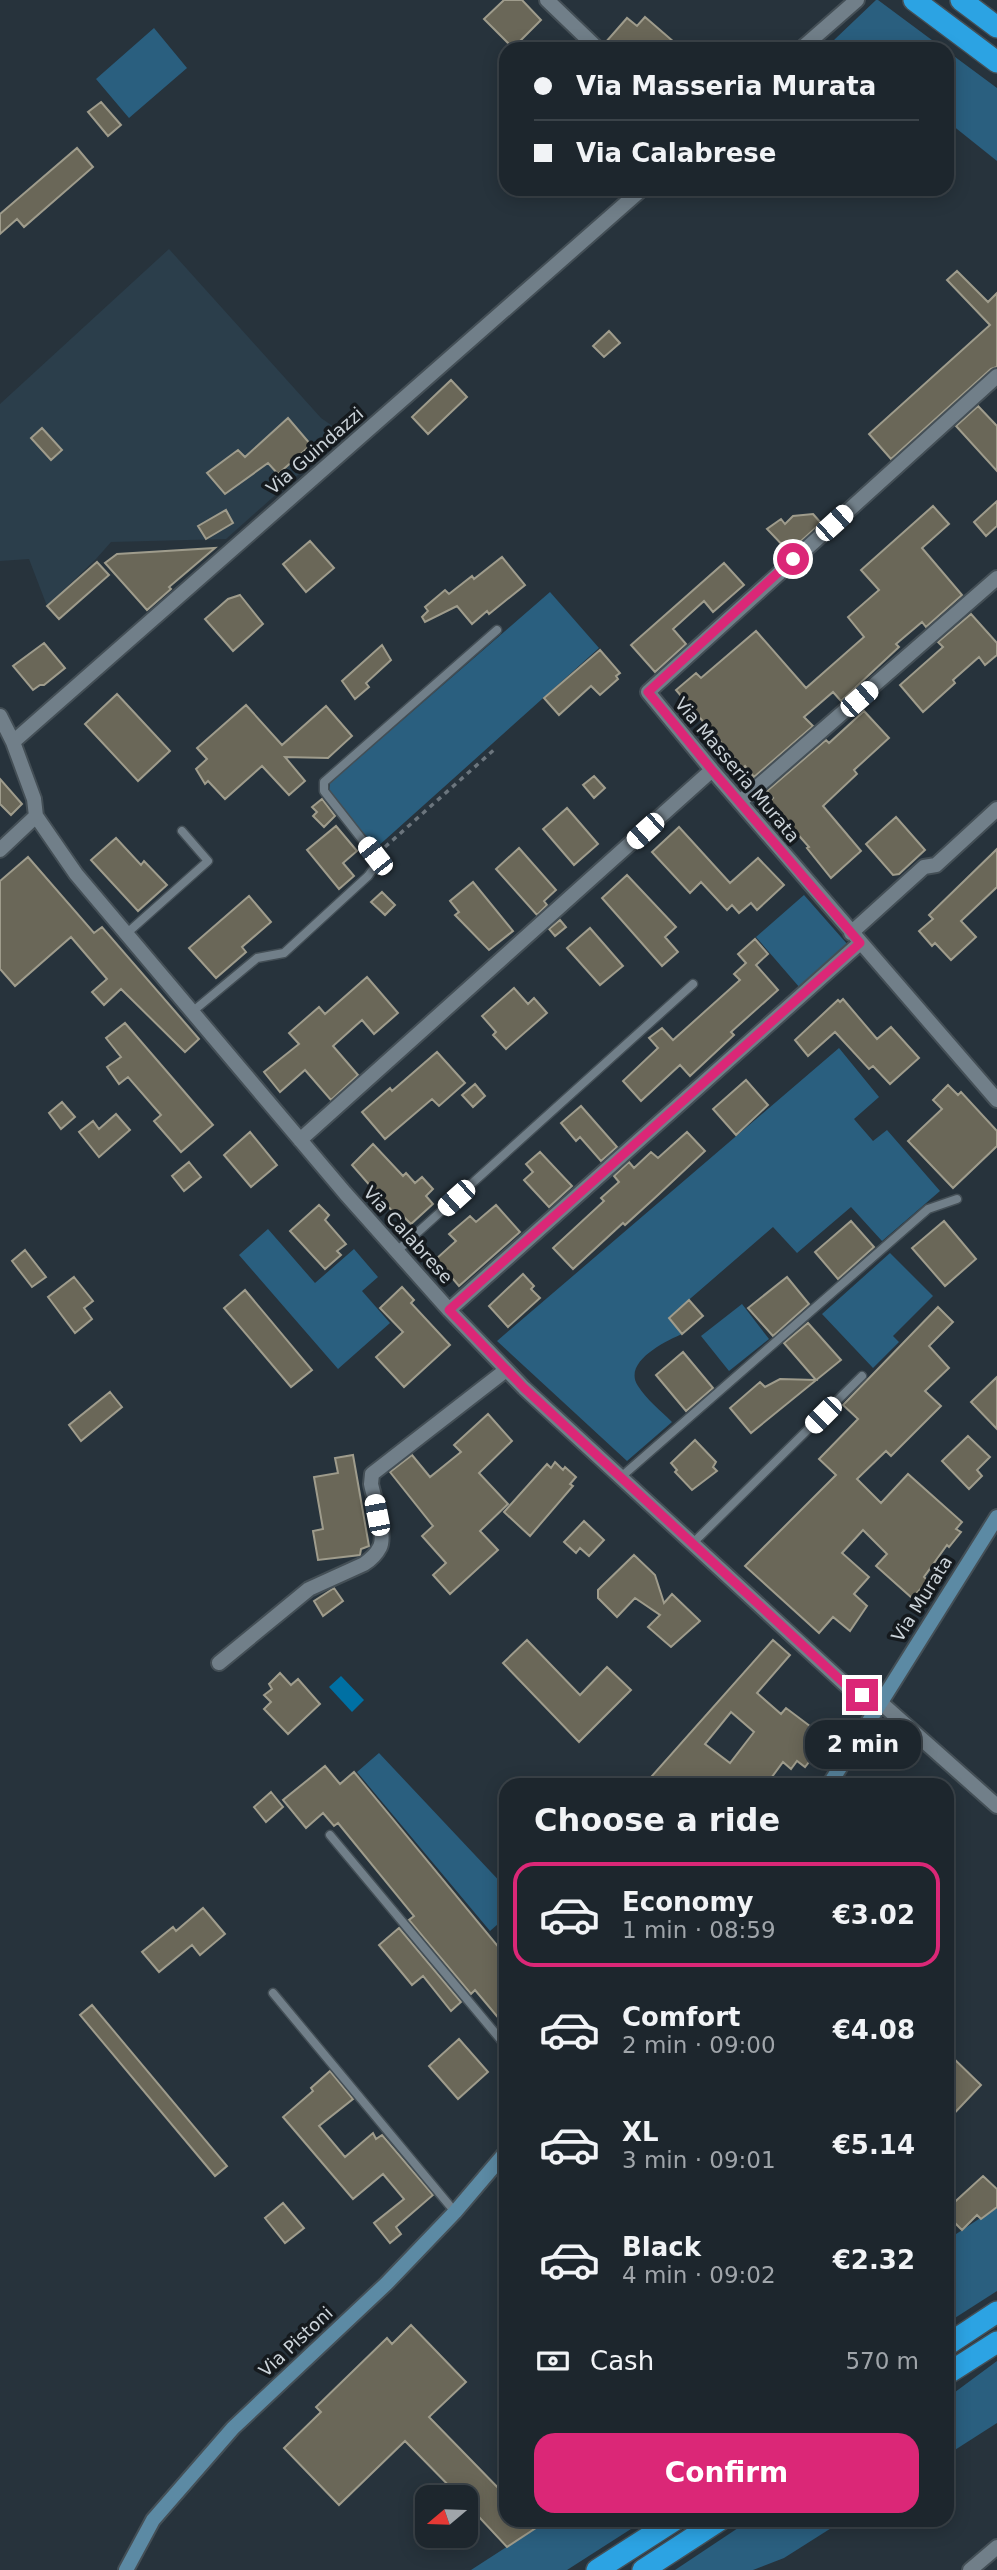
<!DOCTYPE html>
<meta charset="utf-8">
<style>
body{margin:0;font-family:"DejaVu Sans",sans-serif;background:#252e35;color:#f1f3f6;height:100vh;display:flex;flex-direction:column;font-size:26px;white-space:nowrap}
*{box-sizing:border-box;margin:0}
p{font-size:23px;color:#a0a5aa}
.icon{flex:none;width:38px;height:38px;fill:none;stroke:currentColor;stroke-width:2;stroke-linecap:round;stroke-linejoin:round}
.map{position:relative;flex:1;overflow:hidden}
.sheet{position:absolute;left:499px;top:1778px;width:455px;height:749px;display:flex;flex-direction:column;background:#1d262d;border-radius:21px;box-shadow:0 4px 18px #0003,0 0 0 2px #3b4349}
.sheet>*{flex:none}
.guide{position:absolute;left:499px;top:42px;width:455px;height:154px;border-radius:21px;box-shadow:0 4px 18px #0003,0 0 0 2px #3b4349;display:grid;align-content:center;height:154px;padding:0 35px;background:#1d262d}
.needle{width:46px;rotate:251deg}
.buttons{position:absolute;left:415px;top:2485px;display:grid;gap:14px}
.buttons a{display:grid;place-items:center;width:63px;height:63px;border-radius:14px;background:#1d262d;box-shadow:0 4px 18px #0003,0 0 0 2px #3b4349;font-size:35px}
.end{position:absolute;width:32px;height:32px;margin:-16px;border:9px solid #db2777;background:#fff;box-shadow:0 0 0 4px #fff}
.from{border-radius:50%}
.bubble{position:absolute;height:49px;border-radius:21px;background:#1d262d;box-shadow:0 4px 18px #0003,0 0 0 2px #3b4349;font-size:23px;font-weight:800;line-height:49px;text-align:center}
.car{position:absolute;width:21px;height:42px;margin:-21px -10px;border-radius:9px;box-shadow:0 0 5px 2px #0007;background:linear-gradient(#fff 24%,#345 0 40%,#fff 0 76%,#345 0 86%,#fff 0)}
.guide b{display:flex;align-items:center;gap:24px;height:66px;font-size:26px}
.guide b+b{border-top:2px solid #3b4349}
.guide i{width:18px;height:18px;background:#f1f3f6}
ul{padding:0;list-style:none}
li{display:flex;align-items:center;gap:21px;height:105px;margin:0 14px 10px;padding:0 21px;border:4px solid transparent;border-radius:21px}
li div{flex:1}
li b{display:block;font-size:26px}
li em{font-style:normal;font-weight:800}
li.selected{border-color:#db2777}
li>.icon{width:63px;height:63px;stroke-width:1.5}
h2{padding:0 35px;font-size:32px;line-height:84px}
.pay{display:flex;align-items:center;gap:18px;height:77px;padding:0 35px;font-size:26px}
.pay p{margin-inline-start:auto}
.button{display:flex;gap:14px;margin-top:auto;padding:14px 35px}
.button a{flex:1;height:80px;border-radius:21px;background:#db2777;color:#fff;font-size:28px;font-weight:800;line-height:80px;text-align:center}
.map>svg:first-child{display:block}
.built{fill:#2b3e4b}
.green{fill:#2a5f7f}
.water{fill:#0070a3}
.building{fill:#6a6758;stroke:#9f9c8c;stroke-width:2;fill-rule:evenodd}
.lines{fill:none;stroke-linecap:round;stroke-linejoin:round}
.lane-casing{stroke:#444f56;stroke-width:11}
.street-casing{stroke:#444f56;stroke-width:18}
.secondary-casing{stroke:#444f56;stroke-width:18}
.highway-casing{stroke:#444f56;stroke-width:24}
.path{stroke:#6b757d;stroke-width:3.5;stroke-dasharray:5 5;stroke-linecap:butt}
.lane{stroke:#717f89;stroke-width:8}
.street{stroke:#717f89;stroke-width:14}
.secondary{stroke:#5c8aa4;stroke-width:14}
.highway{stroke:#2ca3e3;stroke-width:21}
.route{stroke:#db2777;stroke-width:9}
.labels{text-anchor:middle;stroke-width:7;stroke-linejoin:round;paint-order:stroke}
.street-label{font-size:18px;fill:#cbd3d9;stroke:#151a1e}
</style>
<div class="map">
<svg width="997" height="2570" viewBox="0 0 997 2570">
<rect width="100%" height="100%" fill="#27333c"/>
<!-- built -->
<path class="built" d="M169 249 321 418 344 434 226 539 111 542 96 559 47 606 29 559 0 561V404Z"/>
<!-- green -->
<path class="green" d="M876 0H878L944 49H848L834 40Z
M154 28 187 68 129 118 96 79Z
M947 51 997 88V161L947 121Z
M550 592 599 648 376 848 329 792 330 783Z
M804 895 848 945 800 988 756 937Z
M839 1048 879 1097 854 1119 873 1141 887 1130 940 1191 882 1241 851 1207 797 1253 773 1227 669 1317 682 1334C666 1341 622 1362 638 1386 646 1399 661 1411 672 1422L627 1461 497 1341Z
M268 1229 315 1283 354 1249 378 1277 362 1291 390 1323 338 1369 239 1255Z
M890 1253 933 1296 893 1336 899 1342 873 1368 822 1314Z
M742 1304 769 1339 729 1371 701 1336Z
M379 1753 506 1888V1917L490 1931 357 1772Z
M997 2207V2291L947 2323V2240Z
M997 2361V2423L947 2455V2398Z
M548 2520H645L567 2570H471Z
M750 2520H844L784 2558 753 2570H675Z"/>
<!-- water -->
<path class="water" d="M341 1676 364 1700 352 1712 329 1687Z"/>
<!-- building -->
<path class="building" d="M504 0H522L541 20 513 48 484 19Z
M645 17 682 49H607L605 43 627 18 637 26Z
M101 102 121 125 108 136 88 112Z
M77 148 93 167 24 227 17 219 0 234V214Z
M957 271 988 302 997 293V367L991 369 891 459 869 434 990 325 947 280Z
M609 331 620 343 604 357 593 346Z
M451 380 467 397 428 434 412 417Z
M978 406 997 426V471L956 426Z
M288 418 311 445 278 474 268 463 225 494 207 473 238 450 245 457Z
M42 428 62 450 51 460 31 438Z
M997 501V526L986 536 974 522Z
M933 506 949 524 922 548 962 595 926 627 922 622 896 644 899 647 841 701 833 692 804 717 813 726 754 777 745 766 743 768 676 690 696 673 701 678 756 631 806 688 864 637 848 617 879 590 861 570Z
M226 510 233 523 206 539 198 526Z
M813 514 821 523 789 552 767 529 781 519 785 524 793 516Z
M310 541 334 568 306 592 283 564Z
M215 548 169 587 171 589 147 610 105 563 117 554Z
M502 557 525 585 489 614 487 611 472 624 457 606 425 622 422 617 428 611 425 607 445 590 449 594 472 576 474 579Z
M97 562 109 575 59 619 47 606Z
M724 563 744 585 713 612 704 601 673 629 686 644 655 672 631 645Z
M240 595 263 624 233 651 205 619 228 599Z
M971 614 997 643V655L985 665 979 657 953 680 955 683 923 712 900 685 943 647 938 642Z
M44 643 65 668 44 685H40L33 690 13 666Z
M382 645 391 660 366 683 369 687 355 699 342 681Z
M600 650 620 673 616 676 618 679 600 695 591 686 559 715 544 698Z
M117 694 170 751 138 781 85 724Z
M246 705 282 745 326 706 352 736 328 758 285 757 305 781 289 795 262 766 225 799 208 781 205 784 196 769 207 759 197 748Z
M864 711 889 738 854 770 857 774 823 806 861 851 831 878 807 848 809 847 769 802 773 798 767 791 826 740 829 743Z
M594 776 605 788 594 798 583 785Z
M0 779 22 804 11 815 0 804Z
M322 799 335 816 324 827 313 816 317 812 312 807Z
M567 808 598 844 574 865 543 829Z
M896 817 925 850 899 874 893 875 866 844Z
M336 826 357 851 343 863 354 876 339 889 307 850Z
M679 827 730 883 758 858 784 885 757 910 751 903 739 913 732 905 727 910 701 882 690 893 652 852Z
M116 838 141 865 144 861 167 885 138 911 91 860Z
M519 848 556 890 544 901 547 905 537 915 496 869Z
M997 849V887L961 921 976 937 951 960 935 943 932 946 919 931 933 919 929 915Z
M28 857 94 933 102 927 199 1039 185 1052 121 989 104 1005 92 992 107 979 71 937 15 986 0 969V881Z
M627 875 676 927 665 937 678 952 662 966 602 898Z
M473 882 513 931 489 950 455 915 459 912 450 901Z
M382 892 395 905 385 915 371 902Z
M249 896 271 922 242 947 246 952 216 978 189 948Z
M560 920 566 927 555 936 549 929Z
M590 928 623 966 600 985 567 948Z
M755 939 768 954 756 965 778 990 731 1032 734 1035 690 1076 680 1065 641 1101 623 1081 658 1048 649 1038 662 1028 673 1040 740 980 734 974 746 963 738 954Z
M367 977 398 1013 374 1034 362 1020 333 1046 358 1075 331 1100 305 1070 280 1092 264 1072 299 1044 289 1033 319 1007 325 1014Z
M514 988 528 1004 534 998 547 1013 506 1049 493 1035 496 1032 482 1016Z
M843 999 877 1039 891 1027 919 1058 890 1084 873 1066 869 1069 835 1032 808 1056 795 1040 838 1000 840 1002Z
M125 1023 213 1125 181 1152 154 1121 161 1115 128 1077 119 1084 107 1067 121 1057 106 1038Z
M437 1052 465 1083 439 1106 432 1099 385 1139 362 1112 390 1088 392 1091Z
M746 1080 768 1105 736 1135 713 1109Z
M475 1084 485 1096 473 1107 462 1095Z
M948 1085 958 1095 961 1092 997 1131V1146L953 1188 908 1141 942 1109 933 1100Z
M62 1102 75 1117 61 1129 49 1113Z
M581 1106 617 1147 601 1161 580 1137 576 1141 561 1123Z
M116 1114 130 1130 99 1157 79 1132 93 1121 99 1129Z
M250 1132 277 1165 251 1187 224 1155Z
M687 1132 705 1151 658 1195 625 1225 623 1223 573 1269 553 1248 604 1201 601 1198 619 1182 614 1176 629 1162 634 1168 651 1152 658 1158Z
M373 1144 403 1176 406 1173 415 1183 422 1177 433 1189 426 1196 433 1204 411 1224 403 1216 400 1220 352 1165Z
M540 1152 572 1186 549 1207 524 1180 533 1172 526 1164Z
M189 1162 201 1177 184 1191 172 1176Z
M319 1205 329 1215 325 1220 346 1244 337 1251 341 1255 325 1269 290 1231Z
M496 1205 520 1232 459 1286 436 1259 456 1241 449 1234 470 1216 476 1222Z
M851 1221 874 1247 838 1279 815 1252Z
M944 1221 976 1259 945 1286 912 1248Z
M25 1250 46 1277 32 1287 12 1261Z
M523 1274 534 1286 531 1289 540 1298 508 1327 489 1306Z
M74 1277 93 1301 84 1308 92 1319 75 1333 48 1297Z
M787 1277 809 1304 773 1336 748 1308Z
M402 1287 414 1300 411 1303 450 1345 404 1387 376 1357 403 1332 380 1308Z
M245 1290 312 1370 291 1387 224 1308Z
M689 1300 703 1316 682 1334 669 1318Z
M938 1307 953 1322 929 1346 949 1368 925 1391 941 1406 891 1456 886 1451 857 1479 881 1503 908 1474 962 1522 956 1529 961 1532 949 1547 947 1545 924 1577 928 1581 912 1598 876 1566 887 1554 863 1530 842 1553 869 1577 854 1594 867 1606 850 1631 833 1617 819 1633 745 1566 836 1475 819 1459 858 1419 843 1405Z
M808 1323 841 1360 751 1433 730 1408 760 1382 765 1387 780 1379 816 1380 784 1343Z
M683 1352 713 1388 686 1411 656 1375Z
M997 1377V1429L971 1402Z
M110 1392 122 1407 81 1441 69 1425Z
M488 1414 512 1441 479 1473 508 1504 480 1531 498 1550 450 1594 433 1575 446 1563 422 1536 433 1526 390 1472 412 1455 430 1477 461 1452 454 1445Z
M968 1436 990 1457 977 1470 982 1476 969 1489 942 1461Z
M695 1440 716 1462 713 1467 717 1471 692 1490 675 1472 677 1470 671 1463Z
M353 1455 369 1546 361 1549 360 1555 318 1560 313 1531 323 1529 314 1477 338 1473 335 1458Z
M555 1462 563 1470 565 1467 576 1477 570 1484 573 1486 530 1536 504 1512 547 1464 551 1468Z
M584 1521 604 1540 589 1556 580 1548 576 1553 564 1542Z
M634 1555 655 1575 664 1603 672 1594 700 1621 671 1647 648 1627 660 1615 635 1598 617 1617 598 1598V1590Z
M334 1588 343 1601 323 1616 314 1601Z
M527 1640 580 1695 607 1667 631 1690 579 1742 503 1663Z
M773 1640 790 1655 757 1693 781 1714 786 1708 827 1739 805 1767 797 1761 791 1769 783 1762 766 1785H644ZM731 1712 754 1732 730 1763 705 1744Z
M280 1673 291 1685 298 1679 320 1704 288 1734 264 1709 271 1702 264 1695 272 1689 269 1684Z
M325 1766 340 1784 354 1772 506 1956V2027L475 1990 471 1994 409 1920 414 1916 338 1823 334 1826 323 1813 306 1828 283 1800Z
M271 1792 283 1807 266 1822 254 1807Z
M203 1908 225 1934 200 1955 192 1945 159 1972 142 1952 173 1927 176 1931Z
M399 1928 461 2002 451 2011 423 1976 412 1985 379 1945Z
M92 2005 227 2166 215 2176 80 2015Z
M459 2039 488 2072 458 2099 429 2066Z
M947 2052 981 2085 947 2121Z
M330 2071 353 2099 319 2126 345 2157 373 2133 376 2139 382 2135 433 2195 396 2227 401 2234 390 2243 374 2223 404 2199 383 2174 353 2199 283 2117 313 2091 311 2088Z
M983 2176 997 2189V2207L981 2219 977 2215 962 2230 947 2215V2209Z
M283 2203 304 2228 285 2243 265 2218Z
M411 2325 466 2382 429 2417 506 2496V2520H548L507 2547 466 2503V2497H460L405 2441 339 2505 284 2448 321 2412 316 2407 387 2338 392 2344Z"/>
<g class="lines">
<defs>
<path id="lane" d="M126 934 208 861 182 831
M192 1012 257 958 284 953 368 876 376 865 375 856 324 791V782L497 630
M397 1251 693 984
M621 1477 928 1209 957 1199
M693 1543 862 1376
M330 1835 506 2046
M273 1993 455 2212"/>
<path id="street" d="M547 0 598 49
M801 49 857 0
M997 376 648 692 712 770 997 1100
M0 716 13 742 34 799 36 816 76 874 345 1193 449 1310 524 1388 848 1687 880 1702 997 1806
M13 742 642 189
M740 802 997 578
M0 850 36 816
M851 933 924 867 936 865 997 809
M300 1140 712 770
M449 1310 860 943
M219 1663 309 1589 364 1564C370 1560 376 1555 380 1547 386 1535 374 1498 371 1484L372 1474 506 1370
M970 2570 997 2547"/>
<path id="secondary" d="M829 1785 997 1517
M126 2570 153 2520 233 2428 386 2284 455 2212 506 2152"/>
<path id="highway" d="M914 0 997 62
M961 0 997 27
M947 2345 997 2312
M947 2374 997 2342
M597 2570 675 2520
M643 2570 720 2520"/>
</defs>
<!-- lane casing -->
<use href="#lane" class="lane-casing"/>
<!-- street casing -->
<use href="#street" class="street-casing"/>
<!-- secondary casing -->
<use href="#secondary" class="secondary-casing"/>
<!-- highway casing -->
<use href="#highway" class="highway-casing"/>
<!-- path -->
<path class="path" d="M385 847 496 748"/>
<!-- lane -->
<use href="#lane" class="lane"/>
<!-- street -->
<use href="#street" class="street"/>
<!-- secondary -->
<use href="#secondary" class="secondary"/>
<!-- highway -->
<use href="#highway" class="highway"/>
</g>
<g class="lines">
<!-- route -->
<path class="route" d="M793 559 648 692 712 770 860 943 449 1310 524 1388 848 1687 862 1695"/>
</g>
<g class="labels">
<!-- street labels -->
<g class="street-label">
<text transform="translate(315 451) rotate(-41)" y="6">Via Guindazzi</text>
<text transform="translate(737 770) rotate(50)" y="6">Via Masseria Murata</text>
<text transform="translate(408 1235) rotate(48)" y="6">Via Calabrese</text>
<text transform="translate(922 1599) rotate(-58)" y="6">Via Murata</text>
<text transform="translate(296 2342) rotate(-43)" y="6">Via Pistoni</text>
</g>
</g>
</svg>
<div class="buttons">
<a><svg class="needle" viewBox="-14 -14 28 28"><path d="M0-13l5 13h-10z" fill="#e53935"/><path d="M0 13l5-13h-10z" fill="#a0a5aa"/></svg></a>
</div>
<i class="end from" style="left:793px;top:559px"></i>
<i class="end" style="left:862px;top:1695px"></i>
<div class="bubble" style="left:805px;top:1720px;width:116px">2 min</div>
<i class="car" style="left:834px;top:523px;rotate:48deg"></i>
<i class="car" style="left:859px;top:699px;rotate:49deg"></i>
<i class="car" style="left:645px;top:831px;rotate:228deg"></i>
<i class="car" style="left:375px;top:856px;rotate:322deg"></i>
<i class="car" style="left:456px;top:1198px;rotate:228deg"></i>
<i class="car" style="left:823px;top:1415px;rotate:225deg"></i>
<i class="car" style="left:377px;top:1515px;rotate:349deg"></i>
<div class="guide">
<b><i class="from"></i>Via Masseria Murata</b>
<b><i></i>Via Calabrese</b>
</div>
<section class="sheet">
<h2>Choose a ride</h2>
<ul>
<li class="selected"><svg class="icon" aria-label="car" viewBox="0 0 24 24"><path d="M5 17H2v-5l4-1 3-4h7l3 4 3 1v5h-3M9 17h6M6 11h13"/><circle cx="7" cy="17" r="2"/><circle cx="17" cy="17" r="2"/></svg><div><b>Economy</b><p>1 min · 08:59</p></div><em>€3.02</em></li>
<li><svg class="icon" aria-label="car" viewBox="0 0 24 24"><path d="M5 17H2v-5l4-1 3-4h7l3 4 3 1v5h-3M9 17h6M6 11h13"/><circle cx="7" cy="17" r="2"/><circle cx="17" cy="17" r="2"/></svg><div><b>Comfort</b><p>2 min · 09:00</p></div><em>€4.08</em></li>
<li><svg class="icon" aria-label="car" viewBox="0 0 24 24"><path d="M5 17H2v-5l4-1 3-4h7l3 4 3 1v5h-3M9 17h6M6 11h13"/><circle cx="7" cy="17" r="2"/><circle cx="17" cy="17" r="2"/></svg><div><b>XL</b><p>3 min · 09:01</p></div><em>€5.14</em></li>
<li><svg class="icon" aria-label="car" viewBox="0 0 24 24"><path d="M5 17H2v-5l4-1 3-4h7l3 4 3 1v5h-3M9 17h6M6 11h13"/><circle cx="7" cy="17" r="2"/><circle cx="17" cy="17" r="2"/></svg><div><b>Black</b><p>4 min · 09:02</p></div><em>€2.32</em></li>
</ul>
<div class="pay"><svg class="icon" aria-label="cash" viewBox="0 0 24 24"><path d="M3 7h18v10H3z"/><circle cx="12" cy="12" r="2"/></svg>Cash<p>570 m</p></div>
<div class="button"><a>Confirm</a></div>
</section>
</div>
